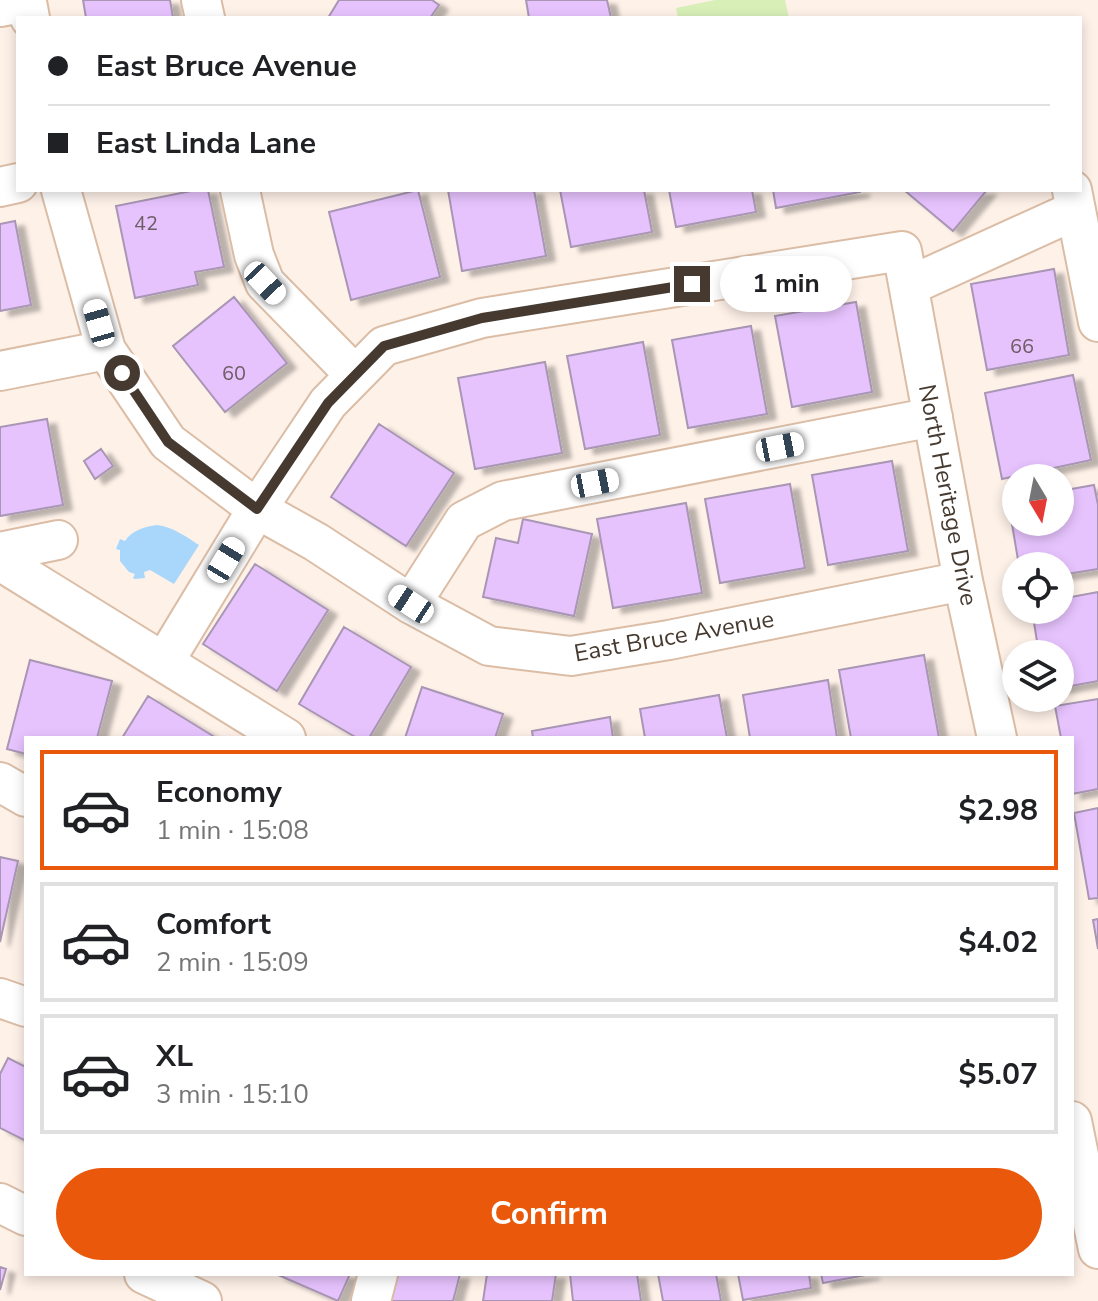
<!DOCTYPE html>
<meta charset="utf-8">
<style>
body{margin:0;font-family:"Nunito Sans",sans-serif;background:#f2f2f2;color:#202124;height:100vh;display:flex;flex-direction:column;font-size:30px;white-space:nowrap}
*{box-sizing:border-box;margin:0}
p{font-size:26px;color:#757577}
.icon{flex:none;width:44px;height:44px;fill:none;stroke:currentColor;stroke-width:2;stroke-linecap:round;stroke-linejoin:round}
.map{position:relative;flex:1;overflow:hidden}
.details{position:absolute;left:24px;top:736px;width:1050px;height:540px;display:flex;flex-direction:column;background:#fff;border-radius:0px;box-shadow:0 4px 12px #0003}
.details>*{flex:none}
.hud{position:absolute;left:16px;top:16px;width:1066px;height:176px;border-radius:0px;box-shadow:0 4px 12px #0003;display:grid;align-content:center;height:176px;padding:0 32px;background:#fff}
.needle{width:52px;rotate:170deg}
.buttons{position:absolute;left:1002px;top:464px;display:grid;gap:16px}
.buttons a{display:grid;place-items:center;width:72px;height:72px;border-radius:50%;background:#fff;box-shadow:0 4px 12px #0003;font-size:40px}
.end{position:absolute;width:36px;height:36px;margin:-18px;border:10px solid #463a30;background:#fff;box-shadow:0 0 0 4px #fff}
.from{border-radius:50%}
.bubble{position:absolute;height:56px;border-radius:28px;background:#fff;box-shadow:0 4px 12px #0003;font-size:26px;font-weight:700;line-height:56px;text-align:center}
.car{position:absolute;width:24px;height:48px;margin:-24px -12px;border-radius:10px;box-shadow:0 0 6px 2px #0007;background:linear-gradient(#fff 24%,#345 0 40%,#fff 0 76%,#345 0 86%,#fff 0)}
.hud b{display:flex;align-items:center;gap:28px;height:76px;font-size:30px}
.hud b+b{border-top:2px solid #e0e0e0}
.hud i{width:20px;height:20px;background:#202124}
ul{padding:14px 0 0;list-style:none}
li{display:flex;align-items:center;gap:24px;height:120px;margin:0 16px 12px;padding:0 16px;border:4px solid #e0e0e0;border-radius:0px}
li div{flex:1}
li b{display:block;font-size:30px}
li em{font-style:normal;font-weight:700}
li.on{border-color:#ea580c}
li>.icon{width:72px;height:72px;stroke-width:1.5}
.primary-button{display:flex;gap:16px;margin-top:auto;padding:16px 32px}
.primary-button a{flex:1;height:92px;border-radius:48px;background:#ea580c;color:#fff;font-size:32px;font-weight:700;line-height:92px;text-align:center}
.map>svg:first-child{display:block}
.green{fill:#d8efb8}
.water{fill:#a8d7fb}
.building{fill:#e7c3fe;stroke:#a896b4;stroke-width:2;filter:url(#shadow)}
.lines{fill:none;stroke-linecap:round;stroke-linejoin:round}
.minor-casing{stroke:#dbbda6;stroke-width:42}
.minor{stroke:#fff;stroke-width:38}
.route{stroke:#463a30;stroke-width:10}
.labels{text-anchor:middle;stroke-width:6;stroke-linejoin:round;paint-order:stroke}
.number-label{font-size:20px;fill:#6e5c64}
.street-label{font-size:24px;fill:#463a30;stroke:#fff}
</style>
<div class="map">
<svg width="1098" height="1301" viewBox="0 0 1098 1301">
<defs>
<filter id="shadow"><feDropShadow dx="9" dy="5" stdDeviation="2" flood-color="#0004"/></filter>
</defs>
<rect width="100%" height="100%" fill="#fef1e8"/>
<!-- green -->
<path class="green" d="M715 0H785L789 18H678L676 8Z"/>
<!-- water -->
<path class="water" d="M157 525C173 527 185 536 199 545L174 584 150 570 144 572 145 578 135 579 133 578 135 574 129 572 120 561V550L116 549 120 539 125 541C132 530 144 527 157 525Z"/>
<!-- building -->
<path class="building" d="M83 0H170L173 18H86Z
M339 0H432L439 5 430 18H328Z
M526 0H607L611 18H529Z
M196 190H208L224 267 195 272 198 285 135 298 116 206Z
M418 190 440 277 351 300 329 212Z
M448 190H534L546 256 462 271Z
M560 190H644L652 232 571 247Z
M669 190H752L756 212 676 227Z
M773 190H860V192L776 208Z
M904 190H987L953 231Z
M15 221 31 305 0 311V224Z
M1054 269 1069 355 987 370 971 284Z
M234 297 287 363 225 412 173 346Z
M856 302 872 392 792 407 775 316Z
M751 326 767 414 688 428 672 340Z
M643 342 660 435 585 449 567 356Z
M545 362 562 453 475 469 458 378Z
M1073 375 1091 460 1002 479 985 393Z
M47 419 63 505 0 516V427Z
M379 424 454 473 406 546 331 497Z
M101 449 113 466 95 479 84 461Z
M892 461 908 551 828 565 812 475Z
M790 484 805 568 720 583 705 499Z
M1094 485 1098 505V569L1060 575V566H1019L1008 500 1016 499V522H1060V491Z
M686 503 702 593 613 608 597 519Z
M523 519 592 534 574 616 483 597 496 538 518 543Z
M255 564 328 610 277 691 203 644Z
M1098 592V681L1060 688V654H1039L1032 610H1060V599Z
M344 627 411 667 369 738H357L299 704Z
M924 655 939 738H851L839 670Z
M30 660 112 681 97 738H26V754L7 749Z
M828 680 837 738H750L743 695Z
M422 687 503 714 495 738H405Z
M719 695 727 738H645L640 709Z
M148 696 213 736 212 738H122Z
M1098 699V789L1072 794V738H1061L1055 706Z
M610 717 613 738H533L532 731Z
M1098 808V898L1089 899 1074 813Z
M0 857 18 861 0 942Z
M1098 919V949L1093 920Z
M8 1058 26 1067V1141L0 1128V1074Z
M0 1267 6 1269 0 1290Z
M276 1274H350L338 1301Z
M398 1274H460L453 1301H391Z
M487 1274H556L552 1301H483Z
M570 1274H637L641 1301H573Z
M658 1274H716L721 1301H663Z
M738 1274H809L811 1288 743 1300Z
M821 1274H871L823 1283Z"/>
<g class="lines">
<defs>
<path id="minor" d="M201 0 205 18
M0 7 27 2 30 18
M0 187 18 183
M61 190 106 350 168 442 257 509 316 542 411 604 489 646 571 656 669 640 963 581
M240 190 254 255 265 283 355 375
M1072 190 1098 322
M909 286 1076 210
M0 371 106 350
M0 552 58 540
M0 561 286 738
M411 604 464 521 503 501 933 417
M164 662 257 509 328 403 384 346 482 318 902 251 963 581 997 738
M0 782 26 797
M0 998 26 1007
M1072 1121 1098 1249
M0 1203 26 1216
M144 1274 202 1301
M371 1301 378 1274"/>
</defs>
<!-- minor casing -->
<use href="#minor" class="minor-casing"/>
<!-- minor -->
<use href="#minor" class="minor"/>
</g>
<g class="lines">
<!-- route -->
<path class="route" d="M122 373 168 442 257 509 328 403 384 346 482 318 692 284"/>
</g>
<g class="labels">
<!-- number labels -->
<g class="number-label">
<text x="146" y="230">42</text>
<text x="1022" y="353">66</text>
<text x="234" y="380">60</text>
</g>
<!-- street labels -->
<g class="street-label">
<text transform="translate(948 495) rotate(79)" y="8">North Heritage Drive</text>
<text transform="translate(674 636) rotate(-10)" y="8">East Bruce Avenue</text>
</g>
</g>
</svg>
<div class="buttons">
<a><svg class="needle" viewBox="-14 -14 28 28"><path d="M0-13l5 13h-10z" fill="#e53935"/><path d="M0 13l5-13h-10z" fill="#757577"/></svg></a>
<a><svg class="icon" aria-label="locate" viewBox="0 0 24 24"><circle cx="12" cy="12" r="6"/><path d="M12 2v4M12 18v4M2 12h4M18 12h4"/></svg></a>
<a><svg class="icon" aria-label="layers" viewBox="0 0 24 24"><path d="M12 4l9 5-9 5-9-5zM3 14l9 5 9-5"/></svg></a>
</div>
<i class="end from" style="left:122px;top:373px"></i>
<i class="end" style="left:692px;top:284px"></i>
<div class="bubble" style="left:720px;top:256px;width:132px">1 min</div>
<i class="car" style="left:265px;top:283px;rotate:137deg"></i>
<i class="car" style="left:99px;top:323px;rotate:344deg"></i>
<i class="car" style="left:780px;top:447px;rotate:79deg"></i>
<i class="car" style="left:595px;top:483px;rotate:79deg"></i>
<i class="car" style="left:226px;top:560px;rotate:31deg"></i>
<i class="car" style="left:411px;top:604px;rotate:303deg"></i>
<div class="hud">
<b><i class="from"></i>East Bruce Avenue</b>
<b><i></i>East Linda Lane</b>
</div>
<section class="details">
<ul>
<li class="on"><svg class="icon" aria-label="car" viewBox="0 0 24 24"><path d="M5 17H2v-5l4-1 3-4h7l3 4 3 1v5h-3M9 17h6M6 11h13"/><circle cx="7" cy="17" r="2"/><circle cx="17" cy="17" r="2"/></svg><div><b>Economy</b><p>1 min · 15:08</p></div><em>$2.98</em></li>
<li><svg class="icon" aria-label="car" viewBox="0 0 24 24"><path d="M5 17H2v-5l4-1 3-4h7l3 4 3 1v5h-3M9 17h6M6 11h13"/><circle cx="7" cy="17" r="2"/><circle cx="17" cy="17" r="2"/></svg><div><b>Comfort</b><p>2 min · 15:09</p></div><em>$4.02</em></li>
<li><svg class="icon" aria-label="car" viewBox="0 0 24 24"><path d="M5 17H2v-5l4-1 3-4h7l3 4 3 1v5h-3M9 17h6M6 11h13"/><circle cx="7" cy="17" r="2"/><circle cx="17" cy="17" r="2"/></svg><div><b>XL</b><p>3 min · 15:10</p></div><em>$5.07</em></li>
</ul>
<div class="primary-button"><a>Confirm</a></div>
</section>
</div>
